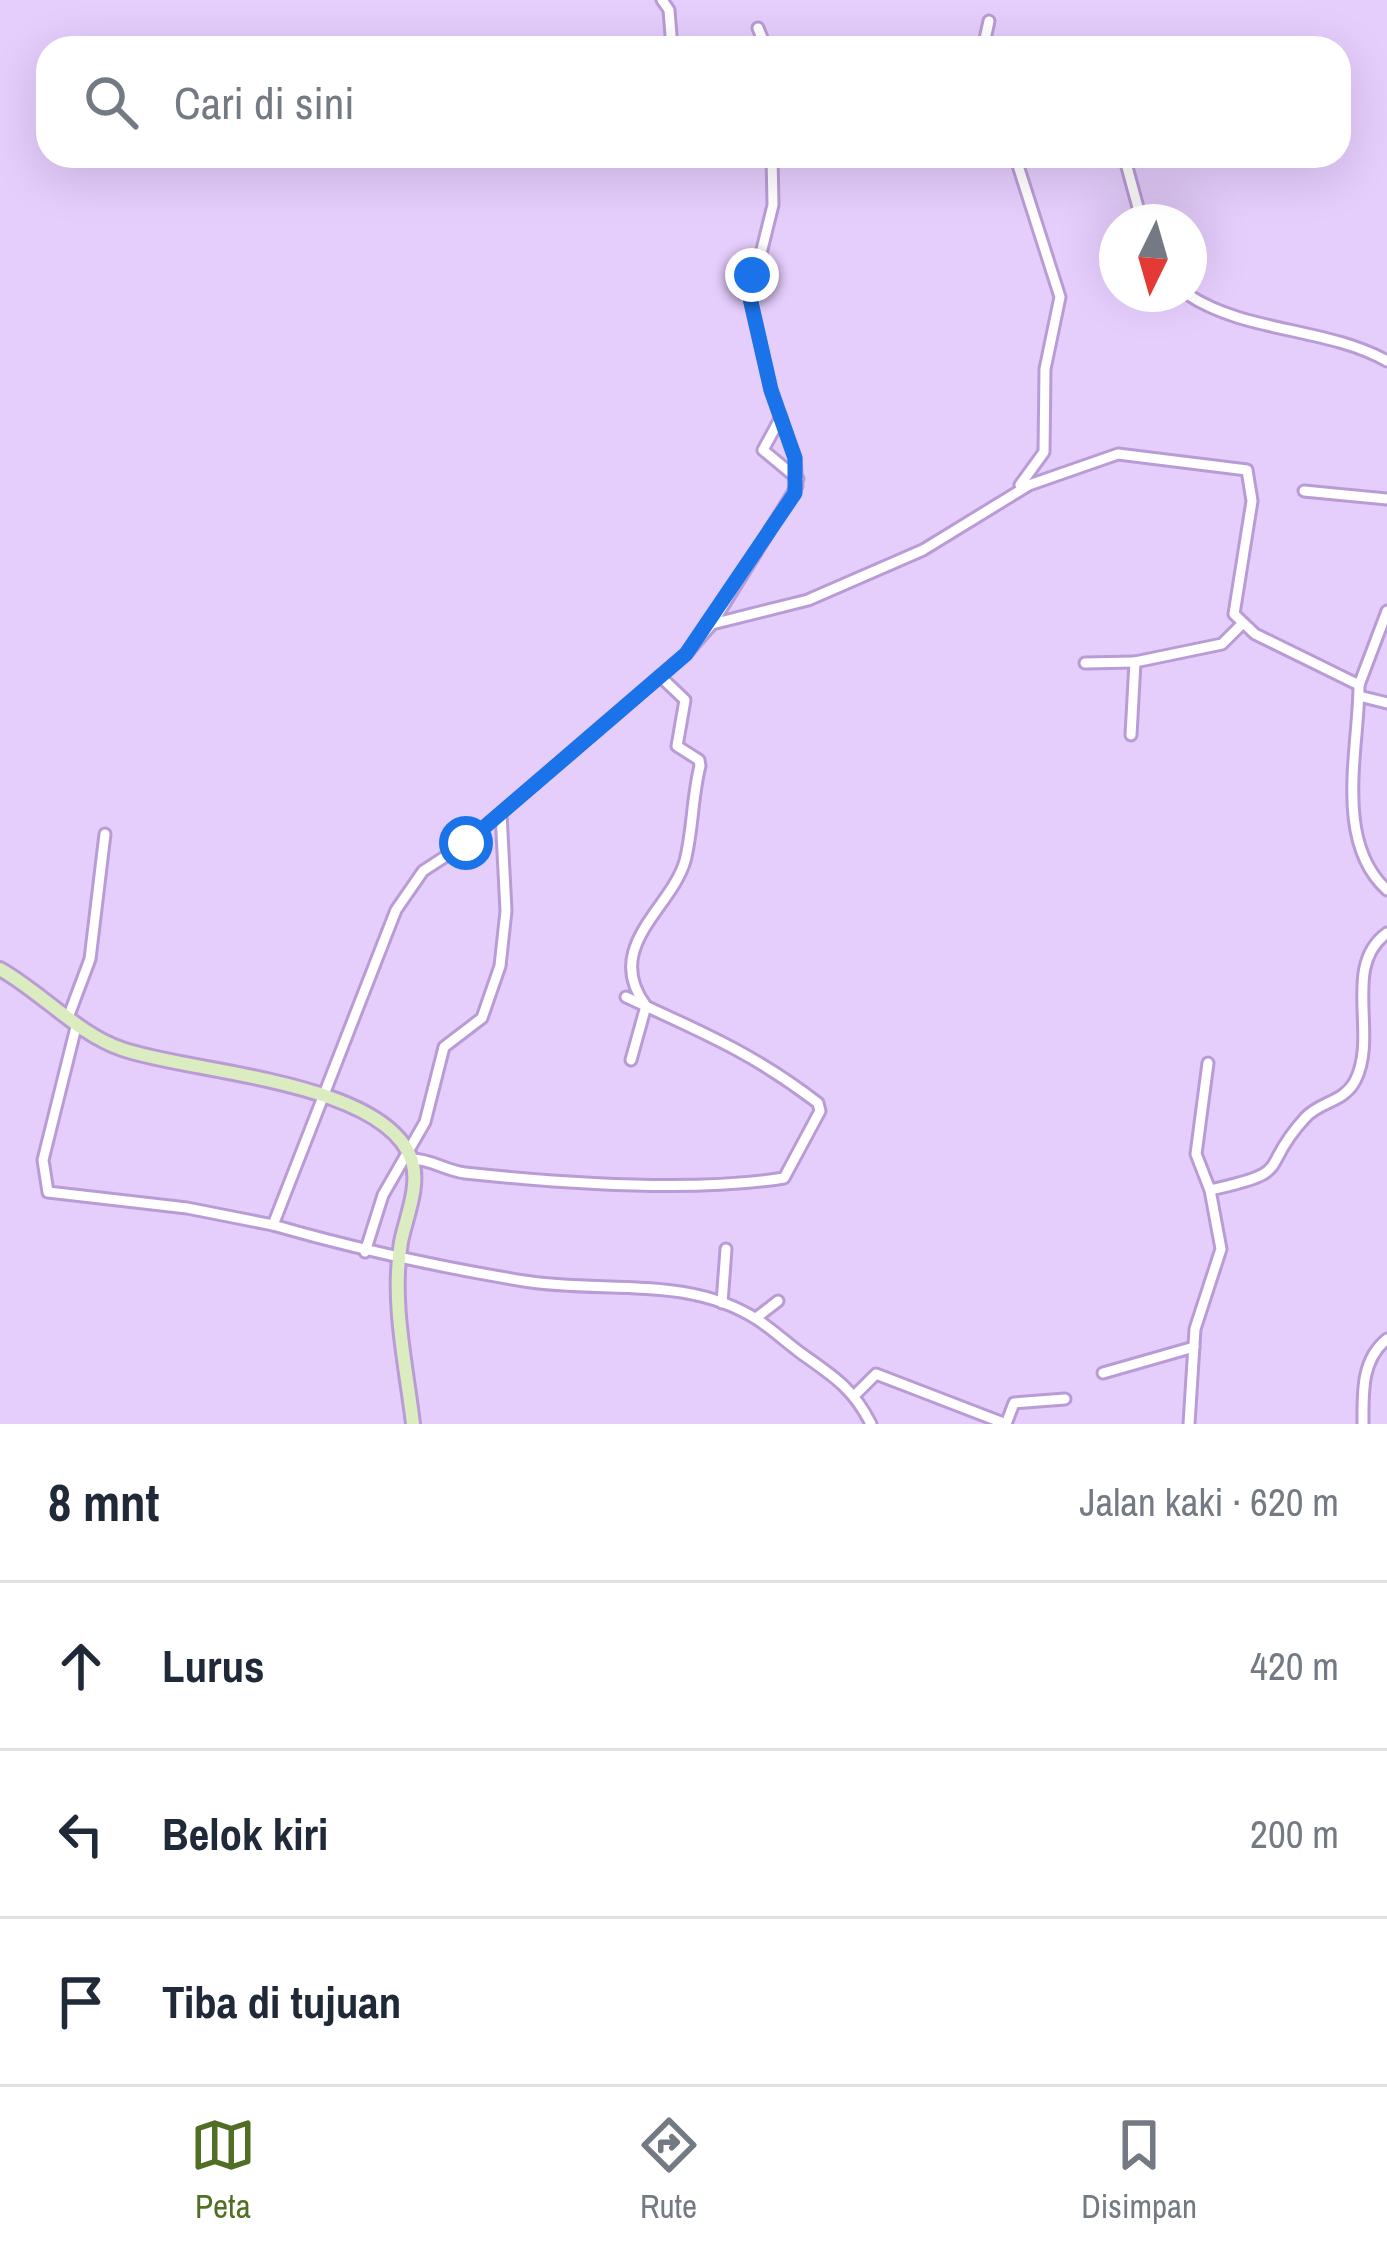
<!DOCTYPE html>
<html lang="id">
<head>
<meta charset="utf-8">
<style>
	:root { --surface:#fff; --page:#f2f2f3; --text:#1f2937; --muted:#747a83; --line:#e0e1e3; --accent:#516f24 }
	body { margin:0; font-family:"Archivo Narrow",sans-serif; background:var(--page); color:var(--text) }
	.compass { position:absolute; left:1099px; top:204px; width:108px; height:108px; border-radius:50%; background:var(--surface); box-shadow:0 12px 48px #0002; rotate:185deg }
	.stop { position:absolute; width:36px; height:36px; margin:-27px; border:9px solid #1a73e8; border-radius:50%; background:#fff }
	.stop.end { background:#1a73e8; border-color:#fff; box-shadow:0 3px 12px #0008 }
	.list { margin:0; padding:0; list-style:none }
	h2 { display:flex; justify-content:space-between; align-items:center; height:156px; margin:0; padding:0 48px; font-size:51px }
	h2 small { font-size:39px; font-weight:400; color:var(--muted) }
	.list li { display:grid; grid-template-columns:78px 1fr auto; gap:36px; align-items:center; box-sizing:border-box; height:168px; padding:0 48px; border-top:3px solid var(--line) }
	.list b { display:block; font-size:45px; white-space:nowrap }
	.list em { font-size:39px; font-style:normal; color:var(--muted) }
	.icon { flex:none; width:66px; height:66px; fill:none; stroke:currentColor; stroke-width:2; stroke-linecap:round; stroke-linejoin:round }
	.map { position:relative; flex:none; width:1387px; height:1424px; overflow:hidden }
	.search { position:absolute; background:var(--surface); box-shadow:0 12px 48px #0002; left:36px; right:36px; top:36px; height:132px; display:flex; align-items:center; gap:30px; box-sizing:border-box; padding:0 42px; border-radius:36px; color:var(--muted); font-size:45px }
	.sheet { height:660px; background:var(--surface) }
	nav { display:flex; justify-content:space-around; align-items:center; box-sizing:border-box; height:168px; border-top:3px solid var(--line); background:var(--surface); font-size:33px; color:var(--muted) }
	nav a { display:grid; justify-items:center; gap:6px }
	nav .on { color:var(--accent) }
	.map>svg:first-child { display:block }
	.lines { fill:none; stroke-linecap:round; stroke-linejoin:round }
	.street-casing { stroke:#b99cd5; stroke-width:15 }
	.secondary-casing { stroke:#b99cd5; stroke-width:18 }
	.street { stroke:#fff; stroke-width:9 }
	.secondary { stroke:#dcecc1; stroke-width:12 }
	.route { stroke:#1a73e8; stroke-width:15 }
</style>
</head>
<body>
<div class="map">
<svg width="1387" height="1424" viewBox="0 0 1387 1424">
	<rect width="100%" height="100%" fill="#e5cdfc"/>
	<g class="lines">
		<defs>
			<g id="street">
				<polyline points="662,0 669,10 672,48"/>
				<polyline points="758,28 766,48"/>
				<polyline points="983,48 989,21"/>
				<path d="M 772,156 L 773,205 L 750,298 L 771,390 L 795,458 L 797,486 L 712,624 L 686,654 L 466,843 L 423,871 L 396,910 L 273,1225 C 356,1249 439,1267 524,1281 C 603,1294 687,1274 758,1320 C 773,1330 787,1343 802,1354 C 833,1376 853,1388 871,1424"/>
				<polyline points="1015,156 1060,297 1045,369 1044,452 1020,485"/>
				<polyline points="1124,156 1142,222"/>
				<path d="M 1187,294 C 1245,333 1326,327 1387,361"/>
				<polyline points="781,417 763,450 798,479"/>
				<polyline points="1304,491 1387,499"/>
				<polyline points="712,624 808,600 923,550 1029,485 1118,454 1247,470 1252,501 1234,614 1255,634 1359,685 1387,611"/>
				<polyline points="1085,663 1135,662"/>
				<path d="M 1359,685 C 1359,748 1333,841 1387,890"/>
				<polyline points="1359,696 1387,703"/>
				<polyline points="1131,735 1135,662 1222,644 1241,625"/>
				<polyline points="69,1015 90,959 105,834"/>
				<polyline points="77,1023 43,1160 48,1192 187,1208 273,1225"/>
				<path d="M 631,1060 L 646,1006 C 602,947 671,909 685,861 C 693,830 692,797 700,766 L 699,760 L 677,746 L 685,700 L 662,678"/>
				<path d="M 412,1159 C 431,1159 446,1171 465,1173 C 560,1183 691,1193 784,1178 L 820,1111 L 818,1103 C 750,1051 701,1032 626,997"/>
				<path d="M 1210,1190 C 1297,1171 1257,1170 1305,1118 C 1320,1101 1343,1103 1355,1081 C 1379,1035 1341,966 1387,933"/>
				<polyline points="365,1252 383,1195 425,1122 444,1047 482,1018 500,966 506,911 501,813"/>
				<polyline points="722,1303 726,1249"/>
				<polyline points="756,1318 778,1301"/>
				<polyline points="1103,1373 1194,1347"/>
				<polyline points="856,1394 876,1374 1006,1424 1014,1403 1065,1399"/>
				<polyline points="1189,1424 1195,1329 1221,1249 1210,1190 1196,1154 1208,1063"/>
				<path d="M 1363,1424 C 1363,1393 1361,1360 1387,1339"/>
			</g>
			<path id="secondary" d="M 0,969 C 41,992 78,1034 122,1049 C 189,1073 386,1080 412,1161 C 420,1186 406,1217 401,1242 C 391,1302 406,1364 413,1424"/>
		</defs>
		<use href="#street" class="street-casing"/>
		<use href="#secondary" class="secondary-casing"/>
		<use href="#street" class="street"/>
		<use href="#secondary" class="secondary"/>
	</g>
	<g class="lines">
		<polyline class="route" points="466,843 686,654 795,493 795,458 771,390 750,298 752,275"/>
	</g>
</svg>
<svg class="compass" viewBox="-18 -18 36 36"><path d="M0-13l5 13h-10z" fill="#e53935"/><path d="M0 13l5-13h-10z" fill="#747a83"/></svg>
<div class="stop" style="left:466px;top:843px"></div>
<div class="stop end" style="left:752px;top:275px"></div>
<div class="search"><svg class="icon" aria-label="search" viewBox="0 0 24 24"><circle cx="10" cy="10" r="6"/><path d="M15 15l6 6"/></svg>Cari di sini</div>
</div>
<section class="sheet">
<h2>8 mnt<small>Jalan kaki · 620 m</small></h2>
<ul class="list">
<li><svg class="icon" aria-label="ahead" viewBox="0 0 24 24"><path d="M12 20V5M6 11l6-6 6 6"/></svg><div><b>Lurus</b></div><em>420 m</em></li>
<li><svg class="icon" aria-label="left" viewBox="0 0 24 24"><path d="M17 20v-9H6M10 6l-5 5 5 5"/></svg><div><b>Belok kiri</b></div><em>200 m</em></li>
<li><svg class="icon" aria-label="arrive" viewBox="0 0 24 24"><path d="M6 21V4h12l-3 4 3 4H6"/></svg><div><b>Tiba di tujuan</b></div></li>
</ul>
</section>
<nav>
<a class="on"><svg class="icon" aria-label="map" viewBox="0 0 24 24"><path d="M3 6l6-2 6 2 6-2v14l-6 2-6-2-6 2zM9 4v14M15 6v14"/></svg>Peta</a>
<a><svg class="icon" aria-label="directions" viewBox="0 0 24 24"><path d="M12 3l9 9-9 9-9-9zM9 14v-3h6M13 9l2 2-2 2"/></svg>Rute</a>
<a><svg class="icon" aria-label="saved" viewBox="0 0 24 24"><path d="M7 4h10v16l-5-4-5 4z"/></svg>Disimpan</a>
</nav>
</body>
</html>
